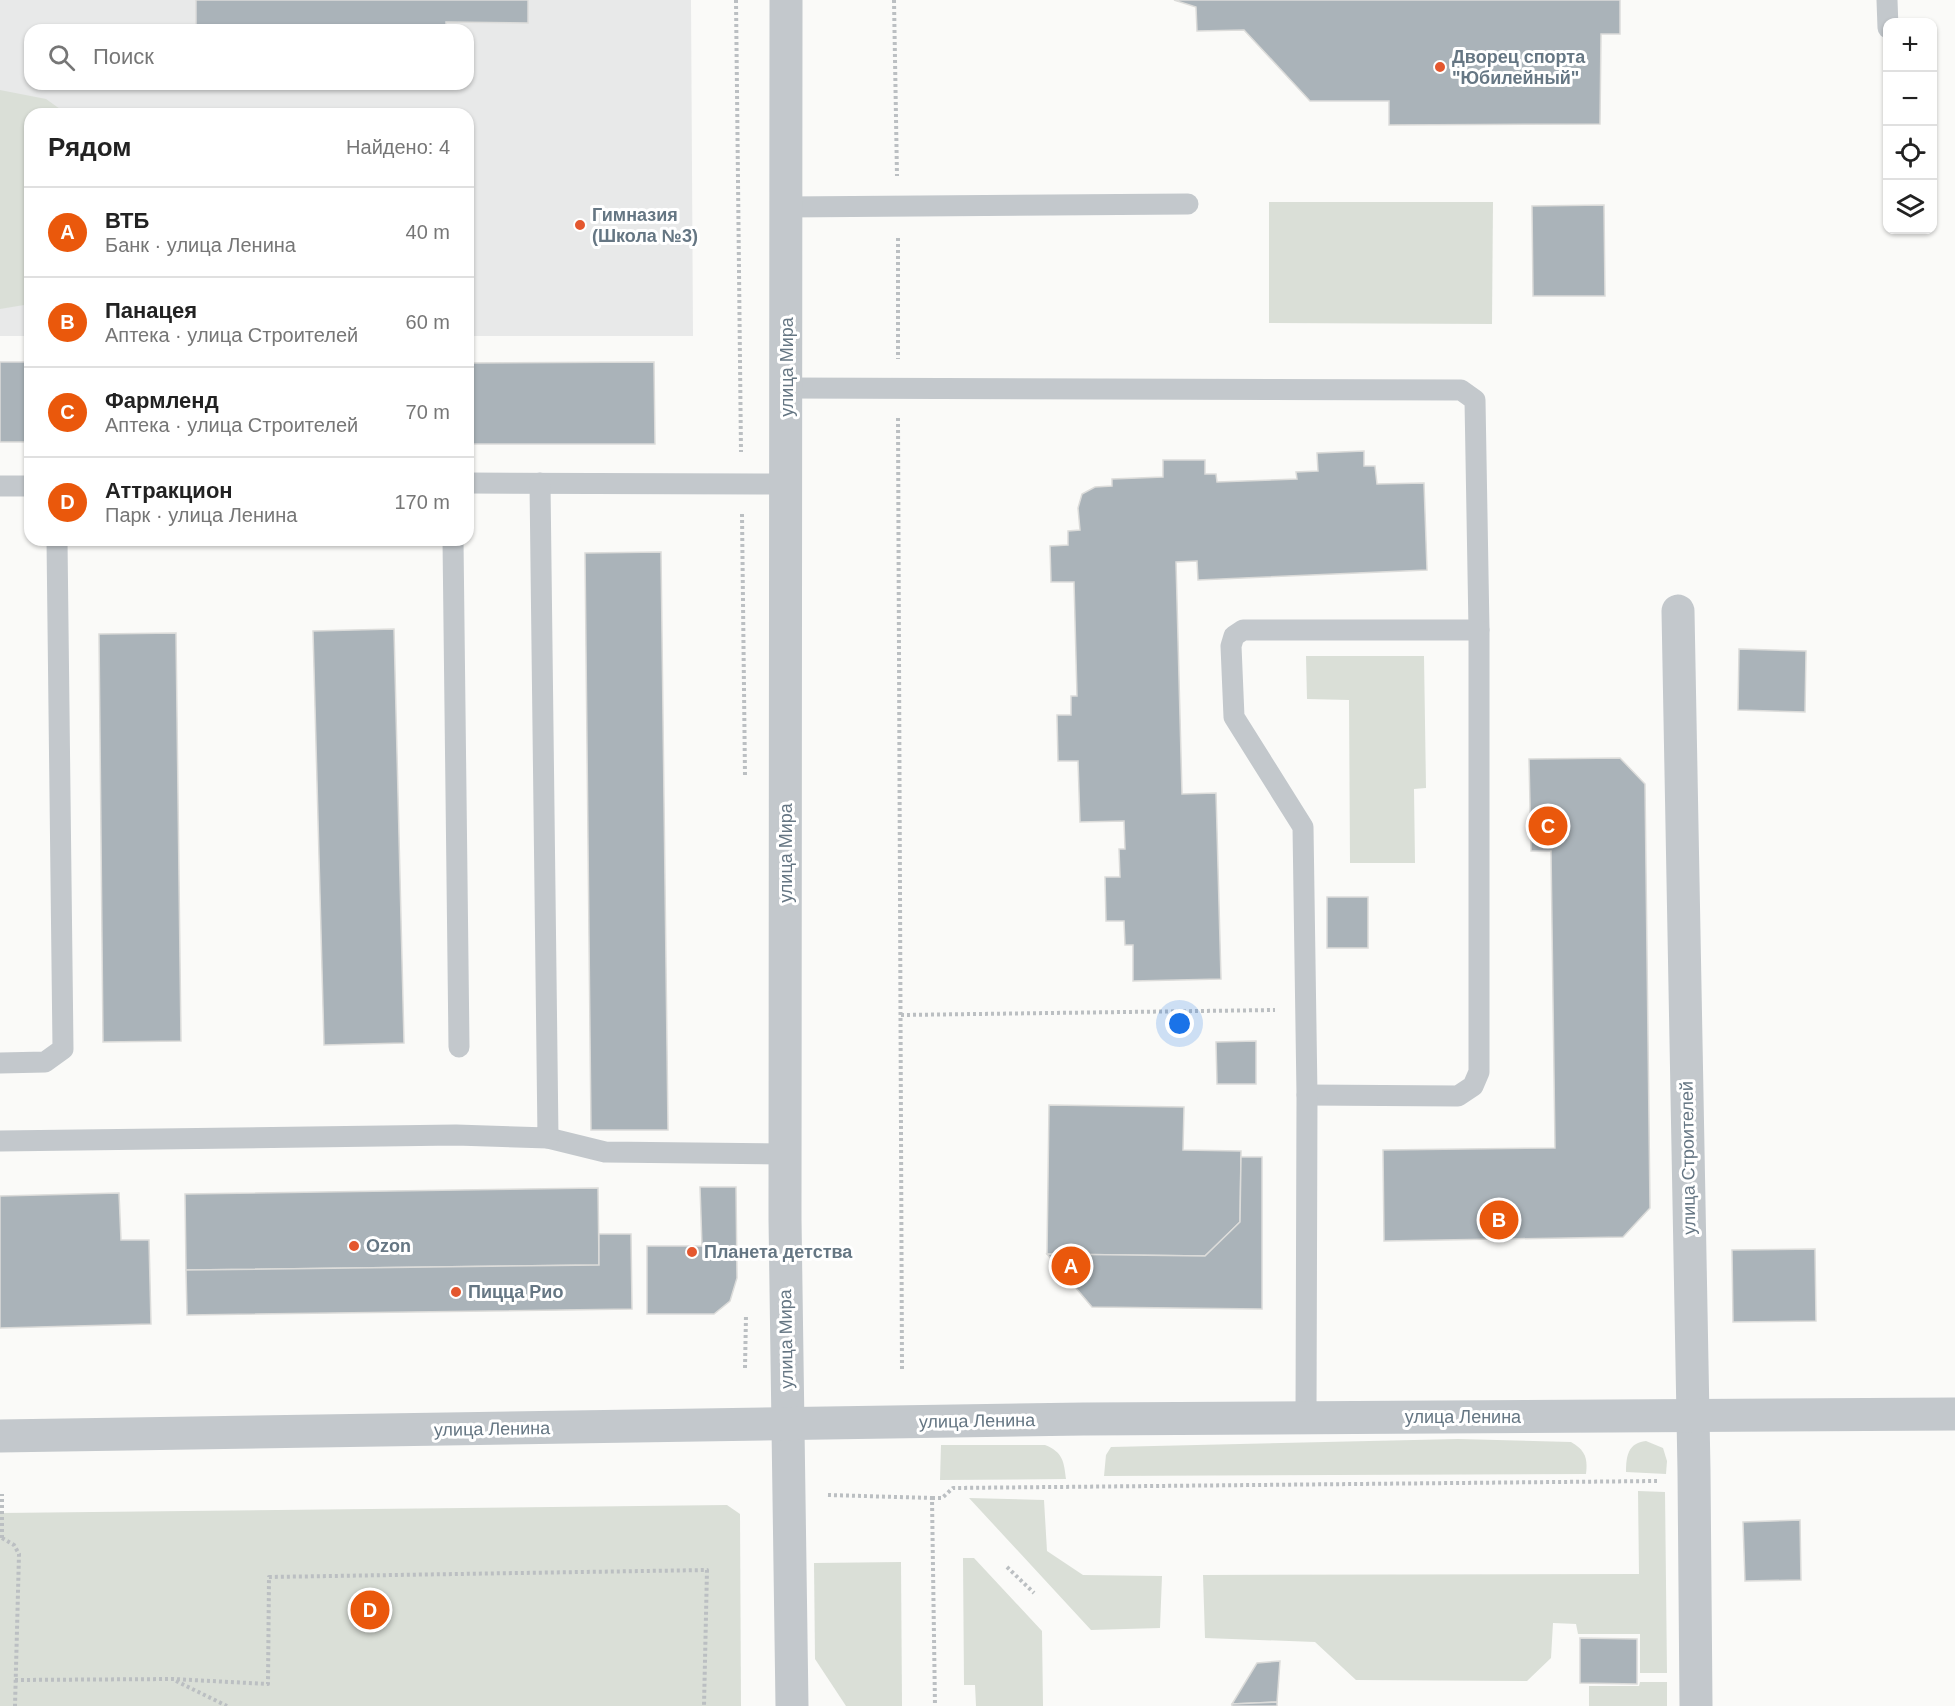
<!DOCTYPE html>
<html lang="ru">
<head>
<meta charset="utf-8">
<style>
	:root { --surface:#fff; --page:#f2f2f2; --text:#222; --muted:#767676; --line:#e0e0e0; --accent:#ea580c }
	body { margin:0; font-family:Arial,sans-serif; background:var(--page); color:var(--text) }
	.controls { position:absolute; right:18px; top:18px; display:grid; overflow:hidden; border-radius:12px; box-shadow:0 2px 4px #0004 }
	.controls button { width:54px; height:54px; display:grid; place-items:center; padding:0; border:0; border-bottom:2px solid var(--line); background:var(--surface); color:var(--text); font:30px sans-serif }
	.you { position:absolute; left:1180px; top:1024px; width:21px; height:21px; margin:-15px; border:4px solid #fff; border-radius:50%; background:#1a73e8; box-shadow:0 0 0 9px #1a73e833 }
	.badge { display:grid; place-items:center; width:39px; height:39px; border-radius:50%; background:var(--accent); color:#fff; font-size:20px; font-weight:700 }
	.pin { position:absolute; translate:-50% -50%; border:3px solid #fff; box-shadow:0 2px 6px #0006 }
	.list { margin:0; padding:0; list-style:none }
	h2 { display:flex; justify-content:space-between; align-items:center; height:78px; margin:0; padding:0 24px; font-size:26px }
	h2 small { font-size:20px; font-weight:400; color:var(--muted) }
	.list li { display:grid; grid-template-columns:39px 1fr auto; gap:18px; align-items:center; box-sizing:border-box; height:90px; padding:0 24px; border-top:2px solid var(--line) }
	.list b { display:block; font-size:22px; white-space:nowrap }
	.list p { margin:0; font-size:20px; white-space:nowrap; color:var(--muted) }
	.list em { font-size:20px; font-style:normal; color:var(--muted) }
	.icon { flex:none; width:33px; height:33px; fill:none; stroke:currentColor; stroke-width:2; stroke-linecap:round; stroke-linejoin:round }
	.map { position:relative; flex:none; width:1955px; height:1706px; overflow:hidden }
	.search { position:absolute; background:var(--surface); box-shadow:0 2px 4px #0004; left:24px; top:24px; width:450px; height:66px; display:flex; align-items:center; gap:15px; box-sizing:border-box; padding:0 21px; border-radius:18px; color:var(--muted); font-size:22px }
	.panel { position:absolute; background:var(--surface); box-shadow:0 2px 4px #0004; left:24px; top:108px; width:450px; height:438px; border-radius:18px }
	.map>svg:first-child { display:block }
	.built { fill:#e8e9e9; fill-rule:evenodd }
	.green { fill:#dadfd7 }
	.building { fill:#aab3b9; stroke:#dcdcda; stroke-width:1.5 }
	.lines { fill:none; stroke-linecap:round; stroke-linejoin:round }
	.path { stroke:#bbbfc2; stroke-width:4; stroke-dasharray:3 3; stroke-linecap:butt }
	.lane { stroke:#c3c8cc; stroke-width:21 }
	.street { stroke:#c3c8cc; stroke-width:33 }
	.poi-dot { fill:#e4572e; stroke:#fff; stroke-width:2 }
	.labels { text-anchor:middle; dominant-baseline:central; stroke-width:6; stroke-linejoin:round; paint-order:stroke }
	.poi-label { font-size:18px; font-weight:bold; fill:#657683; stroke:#fff; text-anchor:start }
	.street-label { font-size:18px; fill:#657683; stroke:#fff }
</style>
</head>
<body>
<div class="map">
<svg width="1955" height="1706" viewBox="0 0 1955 1706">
	<rect width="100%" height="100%" fill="#fafaf8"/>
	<path class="built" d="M 0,0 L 691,0 L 693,336 L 468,336 L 468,114 L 30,114 L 30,336 L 0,336 ZM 30,30 L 468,30 L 468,84 L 30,84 Z"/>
	<g class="green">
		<polygon points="0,90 46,99 67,114 30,114 30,304 0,309"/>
		<polygon points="1269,202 1493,202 1492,324 1269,323"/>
		<polygon points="1306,656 1424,656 1426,788 1414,789 1415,863 1350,863 1349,700 1307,699"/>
		<path d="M 1458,1439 L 1571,1442 C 1585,1450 1588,1458 1586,1474 L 1104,1476 L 1106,1455 L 1111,1447 Z"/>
		<path d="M 1646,1441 L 1663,1448 L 1667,1461 L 1666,1474 L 1626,1472 C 1626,1456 1628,1443 1646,1441 Z"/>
		<path d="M 941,1445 L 1045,1445 C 1063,1452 1064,1462 1066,1479 L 940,1480 Z"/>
		<polygon points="1638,1491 1665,1492 1667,1673 1640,1673 1640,1634 1578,1634 1576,1624 1553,1623 1551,1658 1527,1681 1356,1680 1315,1642 1205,1638 1203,1575 1639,1574"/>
		<polygon points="969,1498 1044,1500 1047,1551 1083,1575 1162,1576 1160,1628 1091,1630"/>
		<polygon points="727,1505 740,1514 741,1706 0,1706 0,1513"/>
		<polygon points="963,1558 974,1558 1042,1631 1043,1706 976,1706 975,1685 964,1685"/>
		<polygon points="901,1562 902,1706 846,1706 815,1659 814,1563"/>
		<polygon points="1640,1682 1667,1682 1667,1706 1589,1706 1589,1686 1639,1686"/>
	</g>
	<g class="building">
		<polygon points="196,0 528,0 528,23 446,22 446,30 196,30"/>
		<polygon points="1174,0 1620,0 1620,34 1601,34 1600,124 1389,125 1389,101 1310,101 1244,30 1197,31 1196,7"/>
		<polygon points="1604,205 1605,296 1533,296 1532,206"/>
		<rect x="0" y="362" width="30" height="80"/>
		<polygon points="654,362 655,444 468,444 468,363"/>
		<polygon points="1364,451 1364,466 1375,466 1377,484 1424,483 1427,570 1198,580 1197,561 1176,562 1182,794 1216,793 1221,979 1133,981 1133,945 1125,945 1124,921 1106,921 1105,877 1120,877 1119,849 1125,849 1124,821 1080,822 1078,761 1058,761 1057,715 1071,715 1071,696 1077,696 1074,582 1051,582 1050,546 1068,545 1068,531 1080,530 1078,508 1082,494 1095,487 1112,486 1112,479 1163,477 1163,460 1205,460 1205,474 1216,474 1217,482 1297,479 1296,472 1318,471 1317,453"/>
		<polygon points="661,552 668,1130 591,1130 585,553"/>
		<polygon points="394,629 404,1043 324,1045 313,631"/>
		<polygon points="176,633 181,1041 103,1042 99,634"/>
		<polygon points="1739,649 1806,651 1805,712 1738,710"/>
		<polygon points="1620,758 1645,784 1650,1208 1623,1237 1384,1241 1383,1150 1555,1148 1551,851 1531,851 1529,759"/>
		<rect x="1327" y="897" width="41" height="51"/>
		<polygon points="1256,1041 1256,1084 1217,1084 1216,1042"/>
		<polygon points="1049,1105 1184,1107 1183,1150 1241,1151 1240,1222 1205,1256 1047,1254"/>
		<polygon points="1241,1157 1262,1157 1262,1309 1092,1307 1047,1254 1205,1256 1240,1222"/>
		<polygon points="700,1187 736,1187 737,1278 730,1301 714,1314 647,1314 647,1246 702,1246"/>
		<polygon points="598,1188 599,1265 186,1270 185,1194"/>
		<polygon points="119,1193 121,1240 149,1240 151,1324 0,1328 0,1196"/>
		<polygon points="599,1234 631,1234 632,1309 187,1315 186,1270 599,1265"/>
		<polygon points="1815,1249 1816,1321 1733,1322 1732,1250"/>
		<polygon points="1800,1520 1801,1580 1745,1581 1743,1522"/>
		<polygon points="1580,1638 1637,1639 1637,1684 1580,1683"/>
		<polygon points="1280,1661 1277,1702 1232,1704 1257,1663"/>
		<polygon points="1277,1702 1277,1706 1232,1706 1232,1704"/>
	</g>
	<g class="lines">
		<g class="path">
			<polyline points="736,0 741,452"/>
			<polyline points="894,0 897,176"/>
			<polyline points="898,238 898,359"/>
			<polyline points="898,418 902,1369"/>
			<polyline points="742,514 745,776"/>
			<polyline points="901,1015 1275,1010"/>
			<polyline points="745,1368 746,1315"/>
			<polyline points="828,1495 932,1498 935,1706"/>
			<polyline points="932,1498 942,1498 953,1488 1657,1481"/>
			<polyline points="2,1538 14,1545 19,1554 15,1706"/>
			<polyline points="2,1538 2,1494"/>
			<polyline points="1007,1567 1034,1593"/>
			<polyline points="15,1680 173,1679 268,1684 269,1577 707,1570 704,1706"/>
			<polyline points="176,1681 227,1706"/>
		</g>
		<g class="lane">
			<polyline points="1887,0 1888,28"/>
			<polyline points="786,207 1188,204"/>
			<polyline points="787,388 1461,390 1475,400 1479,630 1479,1072 1473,1086 1458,1096 1307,1095"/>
			<polyline points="468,483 786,484"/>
			<polyline points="0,486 30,486"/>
			<polyline points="453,540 459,1047"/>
			<polyline points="0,1063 45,1062 63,1049 57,540"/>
			<polyline points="548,1138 605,1152 786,1154"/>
			<polyline points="0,1141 456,1135 548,1138 540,483"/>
			<polyline points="1306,1418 1307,1095 1303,827 1234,717 1231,646 1234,636 1243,630 1479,630"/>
		</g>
		<g class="street">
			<polyline points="786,0 785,1219 792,1706"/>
			<polyline points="1678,611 1694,1471 1696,1706"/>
			<polyline points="0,1436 1084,1419 1955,1414"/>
		</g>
	</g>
	<g class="poi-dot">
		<circle cx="1440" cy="67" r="6"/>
		<circle cx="580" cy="225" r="6"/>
		<circle cx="354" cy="1246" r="6"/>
		<circle cx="692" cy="1252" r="6"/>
		<circle cx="456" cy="1292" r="6"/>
	</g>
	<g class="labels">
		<g class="poi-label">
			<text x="1452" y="57">Дворец спорта<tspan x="1452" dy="21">"Юбилейный"</tspan></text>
			<text x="592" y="215">Гимназия<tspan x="592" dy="21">(Школа №3)</tspan></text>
			<text x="366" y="1246">Ozon</text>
			<text x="704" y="1252">Планета детства</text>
			<text x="468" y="1292">Пицца Рио</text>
		</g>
		<g class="street-label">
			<text transform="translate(787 367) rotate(-90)">улица Мира</text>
			<text transform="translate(786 853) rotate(-90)">улица Мира</text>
			<text transform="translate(1688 1158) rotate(-91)">улица Строителей</text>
			<text transform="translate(786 1339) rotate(-91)">улица Мира</text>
			<text x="1463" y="1417">улица Ленина</text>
			<text transform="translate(977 1421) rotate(-1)">улица Ленина</text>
			<text transform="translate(492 1429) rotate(-1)">улица Ленина</text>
		</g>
	</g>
</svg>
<div class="controls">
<button>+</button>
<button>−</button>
<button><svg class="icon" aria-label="locate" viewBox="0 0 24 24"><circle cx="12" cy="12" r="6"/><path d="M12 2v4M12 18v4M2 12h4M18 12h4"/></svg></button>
<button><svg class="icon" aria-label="layers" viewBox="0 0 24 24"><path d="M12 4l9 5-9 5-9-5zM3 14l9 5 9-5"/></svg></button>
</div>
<div class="you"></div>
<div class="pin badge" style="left:1071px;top:1266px">A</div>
<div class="pin badge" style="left:1499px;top:1220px">B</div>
<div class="pin badge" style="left:1548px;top:826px">C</div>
<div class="pin badge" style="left:370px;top:1610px">D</div>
<div class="search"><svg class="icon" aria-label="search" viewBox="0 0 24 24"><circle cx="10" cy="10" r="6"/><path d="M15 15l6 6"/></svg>Поиск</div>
<section class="panel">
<h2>Рядом<small>Найдено: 4</small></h2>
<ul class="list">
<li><span class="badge">A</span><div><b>ВТБ</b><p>Банк · улица Ленина</p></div><em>40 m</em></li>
<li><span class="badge">B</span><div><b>Панацея</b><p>Аптека · улица Строителей</p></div><em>60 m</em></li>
<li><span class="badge">C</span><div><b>Фармленд</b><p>Аптека · улица Строителей</p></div><em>70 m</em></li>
<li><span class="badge">D</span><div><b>Аттракцион</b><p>Парк · улица Ленина</p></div><em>170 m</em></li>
</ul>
</section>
</div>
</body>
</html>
